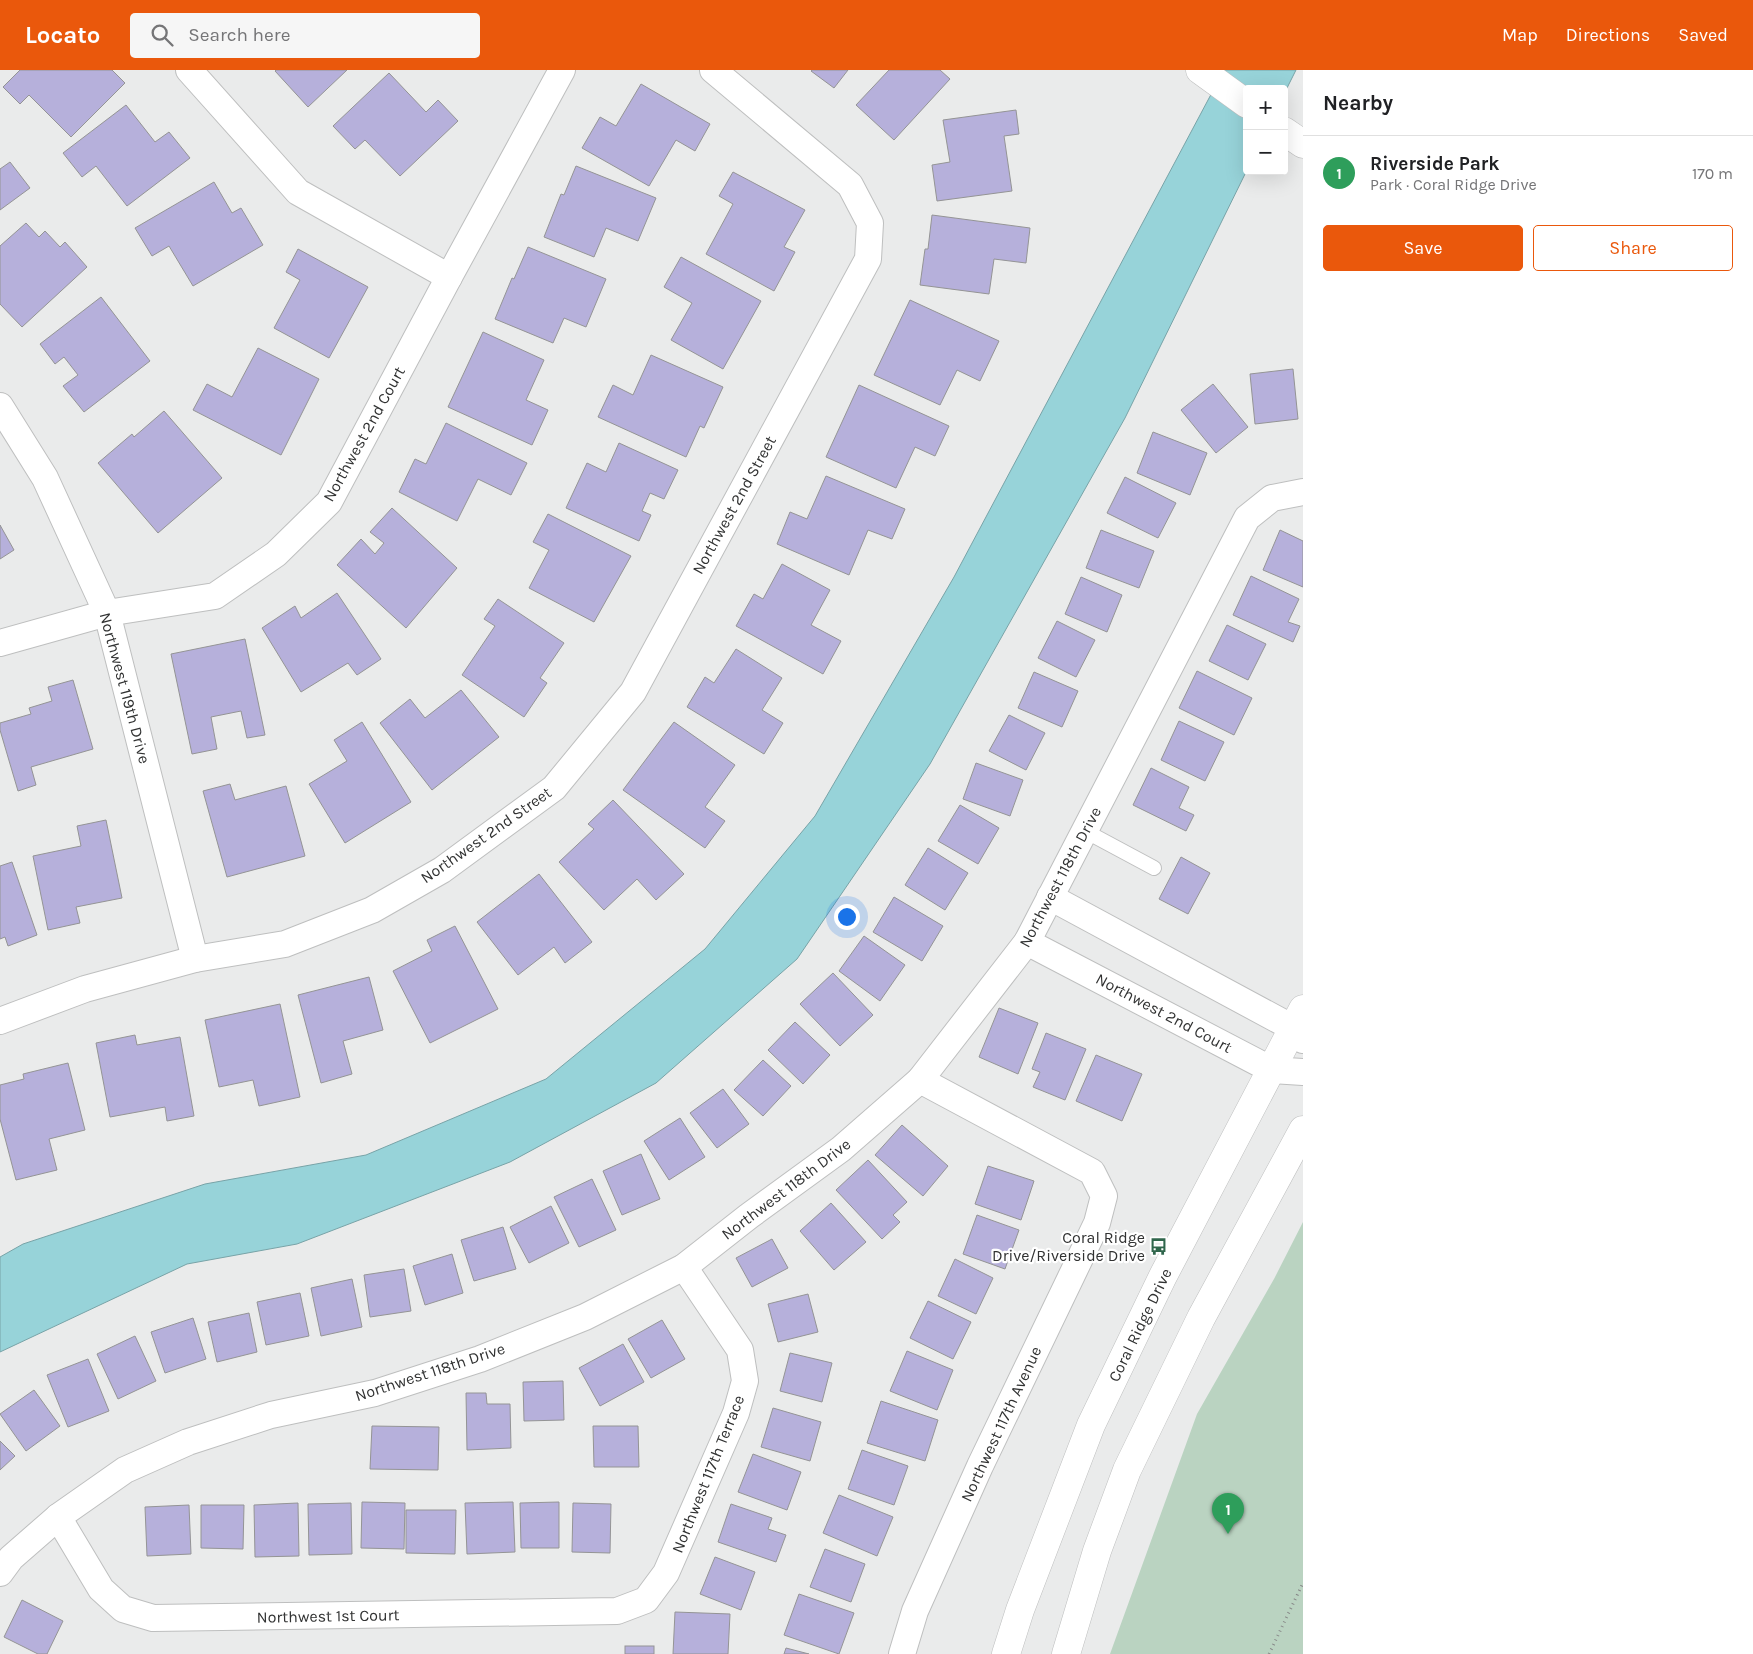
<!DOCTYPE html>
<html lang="en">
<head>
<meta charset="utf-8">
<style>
	:root { --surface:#fff; --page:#f6f6f6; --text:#202124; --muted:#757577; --line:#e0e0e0; --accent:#ea580c }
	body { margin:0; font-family:Karla,sans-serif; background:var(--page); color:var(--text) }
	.controls { position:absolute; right:15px; top:15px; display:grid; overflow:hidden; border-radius:5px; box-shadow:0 5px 20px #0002 }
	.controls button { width:45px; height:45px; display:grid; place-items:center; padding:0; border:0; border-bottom:1px solid var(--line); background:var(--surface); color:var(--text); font:25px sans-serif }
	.you { position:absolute; left:846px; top:846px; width:18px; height:18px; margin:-12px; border:4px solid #fff; border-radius:50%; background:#1a73e8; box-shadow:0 0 0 8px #1a73e833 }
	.badge { display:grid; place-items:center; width:32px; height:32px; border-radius:50%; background:var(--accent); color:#fff; font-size:16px; font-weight:700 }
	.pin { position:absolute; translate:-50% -41px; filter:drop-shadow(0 1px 2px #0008) }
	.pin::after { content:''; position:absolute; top:26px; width:18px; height:15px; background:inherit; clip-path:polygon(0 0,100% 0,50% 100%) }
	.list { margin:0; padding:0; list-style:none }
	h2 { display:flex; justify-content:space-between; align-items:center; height:65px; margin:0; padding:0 20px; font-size:21px }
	h2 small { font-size:16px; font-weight:400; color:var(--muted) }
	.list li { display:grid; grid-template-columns:32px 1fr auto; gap:15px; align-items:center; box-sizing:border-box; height:75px; padding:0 20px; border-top:1px solid var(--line) }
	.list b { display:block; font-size:19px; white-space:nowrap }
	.list p { margin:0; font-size:16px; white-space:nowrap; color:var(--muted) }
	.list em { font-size:16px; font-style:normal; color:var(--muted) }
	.actions { display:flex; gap:10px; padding:15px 20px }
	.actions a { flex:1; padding:11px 0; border:1px solid var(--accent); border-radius:5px; text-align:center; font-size:18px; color:var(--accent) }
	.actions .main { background:var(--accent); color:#fff }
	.icon { flex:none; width:28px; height:28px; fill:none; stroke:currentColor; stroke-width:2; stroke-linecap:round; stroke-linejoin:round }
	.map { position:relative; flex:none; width:1303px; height:1584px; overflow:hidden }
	header { display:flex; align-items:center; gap:30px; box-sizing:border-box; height:70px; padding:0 25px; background:var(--accent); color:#fff }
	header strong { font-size:24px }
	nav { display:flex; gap:28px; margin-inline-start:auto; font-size:18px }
	.search { width:350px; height:45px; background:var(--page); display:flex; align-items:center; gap:12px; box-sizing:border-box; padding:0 18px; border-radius:5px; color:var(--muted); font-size:19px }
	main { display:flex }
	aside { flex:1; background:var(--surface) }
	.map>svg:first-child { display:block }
	.green { fill:#bad3c1 }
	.water { fill:#97d3d9; stroke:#78a3a7 }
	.building { fill:#b6b0db; stroke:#949495 }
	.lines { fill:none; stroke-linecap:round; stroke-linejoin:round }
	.service-casing { stroke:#bebfbf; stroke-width:16 }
	.minor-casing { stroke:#bebfbf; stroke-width:28 }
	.tertiary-casing { stroke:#bebfbf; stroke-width:29 }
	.secondary-casing { stroke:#bebfbf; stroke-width:29 }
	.path { stroke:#868787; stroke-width:3; stroke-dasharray:1 4; stroke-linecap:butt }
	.service { stroke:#fff; stroke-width:14 }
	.minor { stroke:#fff; stroke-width:26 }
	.tertiary { stroke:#fff; stroke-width:28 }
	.secondary { stroke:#fff; stroke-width:28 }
	.labels { text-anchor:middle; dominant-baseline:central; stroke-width:4.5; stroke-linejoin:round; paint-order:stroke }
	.street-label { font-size:16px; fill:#313232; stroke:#fff }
	.poi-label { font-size:16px; fill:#313232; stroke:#fff; text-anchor:end }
</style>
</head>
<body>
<header>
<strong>Locato</strong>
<div class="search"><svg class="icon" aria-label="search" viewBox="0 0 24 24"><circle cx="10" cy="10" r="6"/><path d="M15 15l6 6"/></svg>Search here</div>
<nav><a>Map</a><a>Directions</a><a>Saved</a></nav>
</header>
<main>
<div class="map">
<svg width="1303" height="1584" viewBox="0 0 1303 1584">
	<rect width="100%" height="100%" fill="#eaebeb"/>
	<polygon class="green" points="1303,1152 1303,1584 1110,1584 1197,1344 1274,1209"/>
	<polygon class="water" points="1224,0 1296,0 1284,24 1284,19 1247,19 1247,100 1125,348 930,694 797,889 656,1013 510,1092 297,1174 187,1194 0,1282 0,1187 23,1174 205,1114 366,1085 546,1009 705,879 815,746 954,507"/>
	<g class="building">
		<polygon points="20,0 112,0 125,13 71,67 29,25 20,34 3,17"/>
		<polygon points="276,0 347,0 308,37 275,1"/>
		<polygon points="812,0 848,0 834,18 811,1"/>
		<polygon points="889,0 940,0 950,9 894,70 856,35"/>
		<polygon points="389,3 426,42 438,30 458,51 400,106 365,70 355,79 333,56"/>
		<polygon points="641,14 710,54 695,81 676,70 649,116 582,78 600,47 616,56"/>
		<polygon points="126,35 155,72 169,62 190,88 127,136 96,96 82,107 63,83"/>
		<polygon points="1016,40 1019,64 1004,66 1012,121 937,131 932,95 950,92 943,50"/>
		<polygon points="10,92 30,118 0,140 0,99"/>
		<polygon points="576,96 656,128 638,171 606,158 594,187 544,167 561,124 564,125"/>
		<polygon points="733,102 805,140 784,177 795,182 774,221 706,184 733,134 719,126"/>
		<polygon points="214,112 232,143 241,138 263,175 193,216 169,176 152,186 135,158"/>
		<polygon points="932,145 1030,158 1026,193 994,189 989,224 920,215 925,179 928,179"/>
		<polygon points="26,153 39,167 45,161 60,177 65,172 87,197 22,257 0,234 0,176"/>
		<polygon points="528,177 606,209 586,257 564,248 553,273 495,249 512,208 514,209"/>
		<polygon points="298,179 368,217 329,288 274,258 300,210 286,202"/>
		<polygon points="681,187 761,231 723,299 671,270 692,233 664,217"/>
		<polygon points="101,227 150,291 84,342 63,316 78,305 64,287 55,294 40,274"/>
		<polygon points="910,230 999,271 980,311 957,300 940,335 874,305"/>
		<polygon points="483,262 544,290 526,330 548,340 532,375 448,337"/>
		<polygon points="258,278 319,309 281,385 193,340 207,314 232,327"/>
		<polygon points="651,285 723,317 704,358 700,356 686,387 598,347 613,315 633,325"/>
		<polygon points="1293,299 1298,349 1255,354 1250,304"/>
		<polygon points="1213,314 1248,357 1216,383 1181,340"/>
		<polygon points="859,315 949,356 935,386 915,377 896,418 826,387"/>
		<polygon points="164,341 222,408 158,463 98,393 132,364 134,367"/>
		<polygon points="446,353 527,393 511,425 478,409 457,451 399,422 415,389 426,394"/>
		<polygon points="1153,362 1207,383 1190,425 1137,403"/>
		<polygon points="619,373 678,400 664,429 650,423 642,441 651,445 639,471 566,438 587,393 606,402"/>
		<polygon points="826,406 905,439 892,469 868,460 849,505 777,474 790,442 807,449"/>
		<polygon points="1125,407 1176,433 1158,468 1107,443"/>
		<polygon points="392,438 457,498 406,558 337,495 361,469 375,484 384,473 370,462"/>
		<polygon points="548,444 631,486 594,552 529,518 549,480 533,472"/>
		<polygon points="0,455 14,480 0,489"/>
		<polygon points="1101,460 1154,481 1139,518 1086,498"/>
		<polygon points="1280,460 1303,471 1303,517 1263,500"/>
		<polygon points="782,494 830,520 811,555 841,571 823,604 736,556 754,524 763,529"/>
		<polygon points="1251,506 1299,529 1288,552 1300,556 1293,572 1233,545"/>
		<polygon points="1081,507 1122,525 1107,562 1065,544"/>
		<polygon points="337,523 381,589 357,605 348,593 301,622 262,558 295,536 301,548"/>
		<polygon points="498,529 564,573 540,608 547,613 524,647 462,605 495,556 484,549"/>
		<polygon points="1057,551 1095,570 1076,607 1038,588"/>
		<polygon points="1227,555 1266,574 1248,610 1209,591"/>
		<polygon points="245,569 265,665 247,668 241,641 211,647 217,679 192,684 171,584"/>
		<polygon points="736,579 782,608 762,640 783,653 764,684 687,637 705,607 714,613"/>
		<polygon points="1197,601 1252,628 1234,665 1179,638"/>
		<polygon points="1034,602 1078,621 1062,657 1018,638"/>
		<polygon points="73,610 93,679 31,697 36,715 18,721 0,660 0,653 31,644 29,638 52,631 48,617"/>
		<polygon points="461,620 499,667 432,720 380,653 410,629 425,648"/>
		<polygon points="1009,645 1045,663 1026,700 989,681"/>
		<polygon points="1179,651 1224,672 1205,711 1161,690"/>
		<polygon points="362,652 411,732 345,773 309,714 347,691 334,670"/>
		<polygon points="674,652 735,695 705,737 725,751 705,778 623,720"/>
		<polygon points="976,693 1023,710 1010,746 963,729"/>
		<polygon points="1151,698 1189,717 1179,738 1194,745 1186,761 1133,735"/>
		<polygon points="230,714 235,730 286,716 305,786 227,807 203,721"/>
		<polygon points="613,730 684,804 656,830 637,809 604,840 559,792 594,759 588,754"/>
		<polygon points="960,735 999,758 978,794 938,771"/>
		<polygon points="106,750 122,828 76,837 80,853 48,860 33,786 81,776 77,756"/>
		<polygon points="928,778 968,803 945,840 905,815"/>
		<polygon points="1181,787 1210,803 1188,844 1159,829"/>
		<polygon points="12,792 37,865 8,876 5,867 0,869 0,796"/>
		<polygon points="539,804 592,872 565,893 554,877 518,905 477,852"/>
		<polygon points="894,827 943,856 922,891 873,862"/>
		<polygon points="455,856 498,939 430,973 393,901 432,881 427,870"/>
		<polygon points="864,866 905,895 880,931 839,901"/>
		<polygon points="833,903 873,945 840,976 800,934"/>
		<polygon points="369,907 383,960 343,971 352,1004 321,1013 298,925"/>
		<polygon points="280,934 300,1027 259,1036 253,1010 219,1017 205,950"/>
		<polygon points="999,938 1038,953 1018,1004 979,987"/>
		<polygon points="795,952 830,985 803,1014 768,980"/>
		<polygon points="1046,963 1086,979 1065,1030 1033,1017 1040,1002 1032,999"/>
		<polygon points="135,965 137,975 180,967 194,1046 167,1051 165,1037 110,1047 96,973"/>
		<polygon points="1096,985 1142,1004 1122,1051 1076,1031"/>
		<polygon points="763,990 791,1016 763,1046 734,1020"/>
		<polygon points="68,993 85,1060 49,1069 57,1100 16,1110 0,1049 0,1015 24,1009 23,1004"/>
		<polygon points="723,1019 749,1054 717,1078 690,1043"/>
		<polygon points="680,1048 705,1087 669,1110 644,1071"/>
		<polygon points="902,1055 948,1096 923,1126 875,1085"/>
		<polygon points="641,1084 660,1129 622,1145 603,1101"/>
		<polygon points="868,1090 907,1132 893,1145 900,1152 882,1169 836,1120"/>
		<polygon points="988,1096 1034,1111 1021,1150 975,1134"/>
		<polygon points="592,1109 616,1160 579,1177 554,1127"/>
		<polygon points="831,1133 866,1172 834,1200 800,1161"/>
		<polygon points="551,1136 569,1173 529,1193 510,1157"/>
		<polygon points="977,1145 1019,1160 1005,1199 963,1184"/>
		<polygon points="503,1157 516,1199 474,1211 461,1170"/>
		<polygon points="772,1169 788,1198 752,1217 736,1188"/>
		<polygon points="452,1184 463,1223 425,1235 413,1196"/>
		<polygon points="955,1189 993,1208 976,1244 938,1226"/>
		<polygon points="404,1199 411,1241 370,1247 364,1205"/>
		<polygon points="352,1209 362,1257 321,1266 311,1218"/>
		<polygon points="300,1223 309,1266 266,1275 257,1232"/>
		<polygon points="808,1224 818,1262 778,1272 768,1234"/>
		<polygon points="928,1231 971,1252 953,1289 910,1268"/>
		<polygon points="249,1243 257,1282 217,1292 208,1252"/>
		<polygon points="193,1248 206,1289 165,1303 151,1262"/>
		<polygon points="662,1250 685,1289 651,1308 628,1269"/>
		<polygon points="135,1266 156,1311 118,1329 97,1284"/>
		<polygon points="623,1274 644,1312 600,1336 579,1298"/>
		<polygon points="907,1281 953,1300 937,1340 890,1321"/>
		<polygon points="790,1283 832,1293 822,1332 780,1321"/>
		<polygon points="88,1289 109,1341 68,1357 47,1305"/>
		<polygon points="563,1311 564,1350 524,1351 523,1312"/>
		<polygon points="34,1320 60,1356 26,1381 0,1344"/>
		<polygon points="466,1323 486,1323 487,1334 510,1334 511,1378 467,1380"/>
		<polygon points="881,1331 938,1350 925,1391 867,1373"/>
		<polygon points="773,1338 821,1352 810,1391 761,1377"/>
		<polygon points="372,1356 439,1357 438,1400 370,1399"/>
		<polygon points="593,1356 638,1356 639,1397 594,1397"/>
		<polygon points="0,1371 15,1386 0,1400"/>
		<polygon points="862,1380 908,1396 894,1435 848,1419"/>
		<polygon points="753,1384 801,1402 787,1440 738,1422"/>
		<polygon points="839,1425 893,1447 877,1486 823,1463"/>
		<polygon points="362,1432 405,1433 404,1479 361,1478"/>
		<polygon points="513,1432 515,1482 467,1484 465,1433"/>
		<polygon points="559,1432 559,1478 521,1478 520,1433"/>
		<polygon points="298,1433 299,1486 255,1487 254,1435"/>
		<polygon points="351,1433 352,1484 309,1485 308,1434"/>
		<polygon points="573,1433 611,1434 610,1483 572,1482"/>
		<polygon points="731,1434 772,1448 768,1459 786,1465 776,1492 718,1472"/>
		<polygon points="189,1435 191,1484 147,1486 145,1437"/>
		<polygon points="201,1435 244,1435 243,1479 201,1478"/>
		<polygon points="406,1440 456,1440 455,1484 406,1483"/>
		<polygon points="825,1479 865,1494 851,1532 810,1517"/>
		<polygon points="715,1487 755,1502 741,1540 700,1524"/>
		<polygon points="799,1524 854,1543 839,1584 784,1565"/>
		<polygon points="22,1530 63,1551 47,1584 38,1584 4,1567"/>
		<polygon points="675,1542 730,1544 728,1584 673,1584"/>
		<rect x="625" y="1576" width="29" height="8"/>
		<polygon points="786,1578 809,1584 784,1584"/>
	</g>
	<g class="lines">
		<defs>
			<polyline id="service" points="1085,761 1154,798"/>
			<g id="minor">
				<polyline points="189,0 298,122 449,207"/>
				<polyline points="0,336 45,408 107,543 195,889"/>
				<polyline points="0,573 107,543 215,526 276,484 329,432 449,207 562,0"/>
				<polyline points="1050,827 1293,958 1303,970"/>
				<polyline points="1027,872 1272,1000 1303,1002"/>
				<polyline points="0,951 85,919 195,889 285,874 372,840 442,800 554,718 633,622 868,189 870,153 850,115 713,0"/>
				<polyline points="58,1447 101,1519 123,1539 153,1548 617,1541 646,1530 666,1503 736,1343 745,1311 740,1280 684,1197"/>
				<polyline points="0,1503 11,1488 58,1447 125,1400 188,1372 271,1345 375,1323 480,1289 585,1247 684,1197 749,1146 841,1079 920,1010 1027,872 1247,448 1272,428 1303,422"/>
				<polyline points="902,1584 915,1541 980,1396 1097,1153 1104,1126 1092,1102 920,1010"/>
			</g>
			<g id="tertiary">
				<polyline points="1200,0 1247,34"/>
				<polyline points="1284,61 1303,74"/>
			</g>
			<g id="secondary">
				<polyline points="1006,1584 1020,1540 1091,1355 1163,1206 1303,939"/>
				<polyline points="1066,1584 1097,1481 1127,1400 1201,1248 1303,1060"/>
			</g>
		</defs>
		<use href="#service" class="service-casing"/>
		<use href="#minor" class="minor-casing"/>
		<use href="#tertiary" class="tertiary-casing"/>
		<use href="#secondary" class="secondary-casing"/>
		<polyline class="path" points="1269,1584 1303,1513"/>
		<use href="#service" class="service"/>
		<use href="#minor" class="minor"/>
		<use href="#tertiary" class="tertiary"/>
		<use href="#secondary" class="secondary"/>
	</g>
	<defs>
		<symbol id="bus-bare" viewBox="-9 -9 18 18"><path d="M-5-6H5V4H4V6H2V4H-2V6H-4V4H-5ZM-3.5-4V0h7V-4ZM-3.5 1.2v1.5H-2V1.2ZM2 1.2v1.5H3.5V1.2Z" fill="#30664c" stroke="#fff" stroke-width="2.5" paint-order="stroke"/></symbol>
	</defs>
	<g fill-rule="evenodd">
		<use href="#bus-bare" x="1146" y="1164" width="25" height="25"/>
	</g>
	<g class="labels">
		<g class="street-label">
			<text transform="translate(364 364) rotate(-61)">Northwest 2nd Court</text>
			<text transform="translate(734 435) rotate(-61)">Northwest 2nd Street</text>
			<text transform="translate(125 618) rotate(75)">Northwest 119th Drive</text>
			<text transform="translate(486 765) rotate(-35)">Northwest 2nd Street</text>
			<text transform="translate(1060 807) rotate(-62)">Northwest 118th Drive</text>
			<text transform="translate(1164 943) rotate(28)">Northwest 2nd Court</text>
			<text transform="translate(786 1119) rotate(-37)">Northwest 118th Drive</text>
			<text transform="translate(1140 1255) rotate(-64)">Coral Ridge Drive</text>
			<text transform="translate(430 1302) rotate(-18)">Northwest 118th Drive</text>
			<text transform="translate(1001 1354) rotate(-65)">Northwest 117th Avenue</text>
			<text transform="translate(708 1404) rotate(-68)">Northwest 117th Terrace</text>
			<text transform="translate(328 1546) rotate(-1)">Northwest 1st Court</text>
		</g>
		<g class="poi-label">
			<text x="1145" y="1167">Coral Ridge<tspan x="1145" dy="18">Drive/Riverside Drive</tspan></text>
		</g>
	</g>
</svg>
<div class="controls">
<button>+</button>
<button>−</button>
</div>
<div class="you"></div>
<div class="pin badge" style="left:1228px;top:1464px;background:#2e9e5b">1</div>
</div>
<aside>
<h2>Nearby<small></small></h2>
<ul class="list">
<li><span class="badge" style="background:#2e9e5b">1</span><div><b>Riverside Park</b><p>Park · Coral Ridge Drive</p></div><em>170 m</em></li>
</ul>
<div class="actions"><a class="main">Save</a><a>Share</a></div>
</aside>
</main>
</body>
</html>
